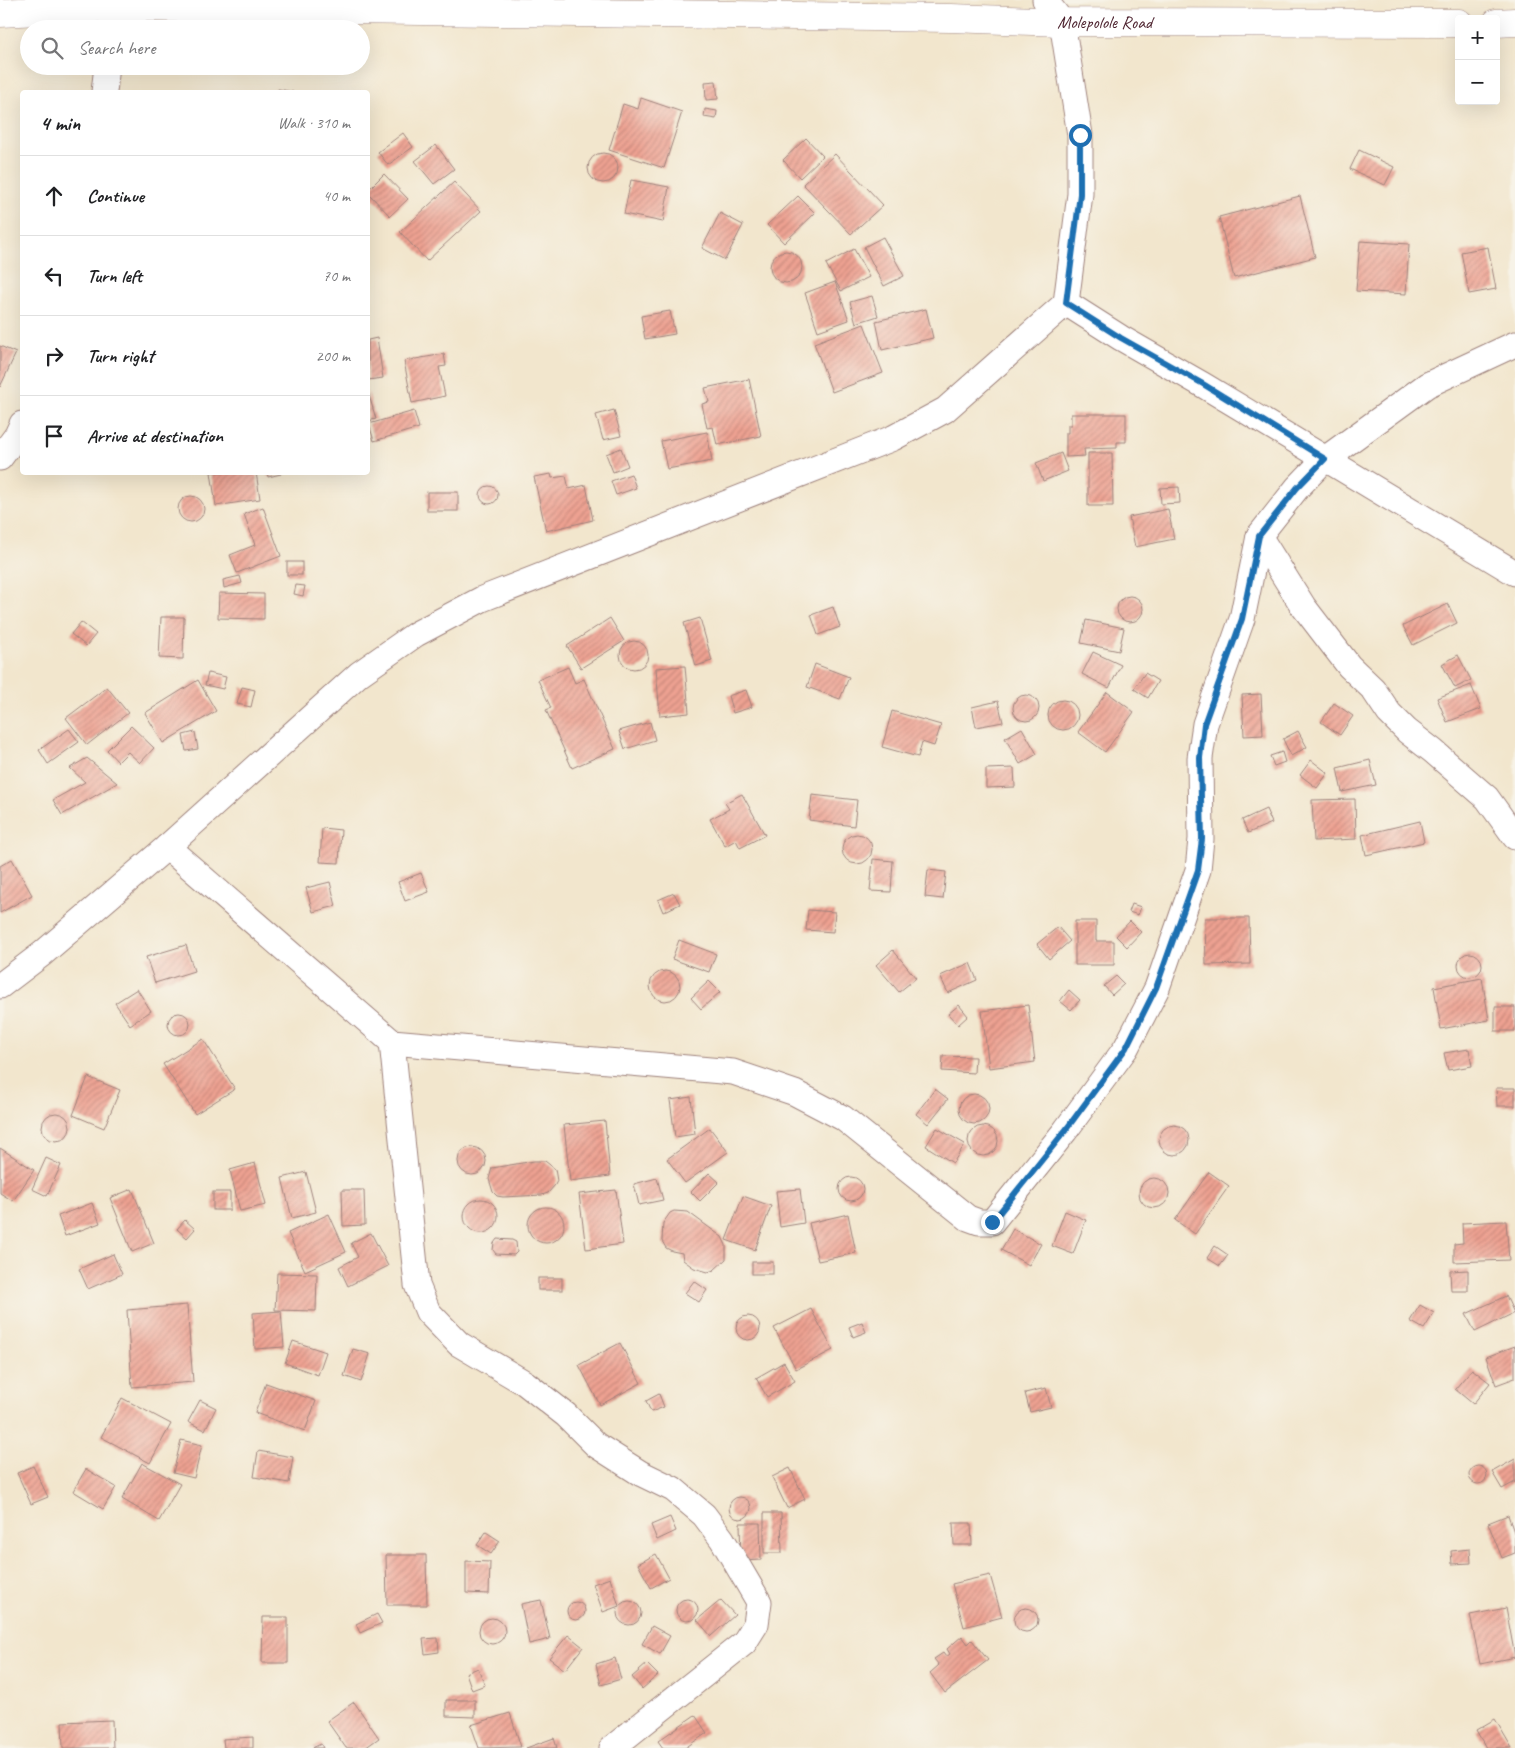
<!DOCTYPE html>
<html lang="en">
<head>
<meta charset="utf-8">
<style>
	:root { --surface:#fff; --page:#f6f6f6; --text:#202124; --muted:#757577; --line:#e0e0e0 }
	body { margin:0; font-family:Caveat,sans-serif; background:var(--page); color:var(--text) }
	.controls { position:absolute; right:15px; top:15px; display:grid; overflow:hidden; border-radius:5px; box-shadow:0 5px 20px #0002 }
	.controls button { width:45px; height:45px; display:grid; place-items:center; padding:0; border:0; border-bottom:1px solid var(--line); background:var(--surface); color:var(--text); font:25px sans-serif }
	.stop { position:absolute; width:15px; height:15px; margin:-11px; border:4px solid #1f6fb2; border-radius:50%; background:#fff }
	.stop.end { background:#1f6fb2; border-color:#fff; box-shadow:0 1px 5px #0008 }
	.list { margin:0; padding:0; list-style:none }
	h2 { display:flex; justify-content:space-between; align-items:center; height:65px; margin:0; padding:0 20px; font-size:21px }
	h2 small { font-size:16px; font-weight:400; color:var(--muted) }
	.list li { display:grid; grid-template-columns:32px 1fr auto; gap:15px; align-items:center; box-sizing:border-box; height:80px; padding:0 20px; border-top:1px solid var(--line) }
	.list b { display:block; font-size:19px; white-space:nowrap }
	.list em { font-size:16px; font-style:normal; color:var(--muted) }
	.icon { flex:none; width:28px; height:28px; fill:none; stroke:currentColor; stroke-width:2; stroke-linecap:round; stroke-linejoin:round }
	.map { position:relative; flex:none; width:1515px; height:1748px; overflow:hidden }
	.search { position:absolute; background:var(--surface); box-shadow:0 5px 20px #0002; left:20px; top:20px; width:350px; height:55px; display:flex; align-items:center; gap:12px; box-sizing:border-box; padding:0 18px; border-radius:28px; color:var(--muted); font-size:19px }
	.panel { position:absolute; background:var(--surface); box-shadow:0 5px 20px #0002; left:20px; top:90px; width:350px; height:385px; border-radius:5px }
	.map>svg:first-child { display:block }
	.building { fill:url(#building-hatch) }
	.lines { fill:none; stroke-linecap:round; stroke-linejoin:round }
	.minor-casing { stroke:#9e827c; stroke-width:27 }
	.primary-casing { stroke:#9e827c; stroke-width:29 }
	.minor { stroke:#fff; stroke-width:25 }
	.primary { stroke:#fff; stroke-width:28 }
	.route { stroke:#1f6fb2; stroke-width:6 }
	.labels { text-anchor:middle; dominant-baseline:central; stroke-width:4; stroke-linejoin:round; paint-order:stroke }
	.street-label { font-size:18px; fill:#4a1f2b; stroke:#f7f3e8 }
</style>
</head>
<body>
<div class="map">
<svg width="1515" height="1748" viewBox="0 0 1515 1748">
	<defs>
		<pattern id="building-hatch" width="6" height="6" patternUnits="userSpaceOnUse" patternTransform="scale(1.25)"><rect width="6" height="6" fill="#eea292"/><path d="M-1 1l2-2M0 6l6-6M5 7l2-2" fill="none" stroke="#c38377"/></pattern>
	</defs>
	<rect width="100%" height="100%" fill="#f7f3e8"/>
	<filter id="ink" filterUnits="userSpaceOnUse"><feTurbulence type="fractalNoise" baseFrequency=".02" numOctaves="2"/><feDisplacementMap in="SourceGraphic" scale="10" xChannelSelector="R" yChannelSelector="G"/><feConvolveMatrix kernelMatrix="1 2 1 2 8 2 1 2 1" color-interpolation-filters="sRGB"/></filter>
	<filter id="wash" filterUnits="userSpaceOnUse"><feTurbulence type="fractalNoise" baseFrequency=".0096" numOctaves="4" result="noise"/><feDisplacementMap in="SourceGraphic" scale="20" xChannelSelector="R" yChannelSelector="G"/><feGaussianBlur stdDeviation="1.12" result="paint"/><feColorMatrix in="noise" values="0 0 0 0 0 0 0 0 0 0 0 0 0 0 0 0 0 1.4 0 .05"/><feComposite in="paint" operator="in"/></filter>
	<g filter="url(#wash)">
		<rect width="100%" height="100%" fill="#f2e6cd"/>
		<g id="blocks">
			<g class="building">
				<polygon points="716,81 718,99 706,100 705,82"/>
				<polygon points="278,89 293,92 277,92"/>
				<polygon points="641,98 682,112 664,168 609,150 623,104 638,109"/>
				<polygon points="705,109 717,111 716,119 704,117"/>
				<polygon points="403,133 413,147 388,165 378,152"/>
				<polygon points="806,138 823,156 800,178 783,160"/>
				<polygon points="436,145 454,169 434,184 415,161"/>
				<polygon points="1359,150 1394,167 1385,185 1350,169"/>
				<circle cx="603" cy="168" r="15"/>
				<polygon points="835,154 883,205 851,234 803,184"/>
				<polygon points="384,174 408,199 390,216 368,193 368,190"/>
				<polygon points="631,180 669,187 663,222 624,214"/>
				<polygon points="454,182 481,211 427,261 400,232"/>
				<polygon points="798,196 815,213 784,243 767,225"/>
				<polygon points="1300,196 1315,257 1234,278 1219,217"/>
				<polygon points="720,213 743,225 725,260 702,248"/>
				<polygon points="883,237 904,276 884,286 864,247"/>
				<polygon points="1360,241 1409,244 1406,294 1356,291"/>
				<polygon points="1488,247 1496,289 1469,294 1461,252"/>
				<polygon points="854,249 869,277 841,291 826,264"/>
				<circle cx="786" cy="267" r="16"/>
				<polygon points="835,282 849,320 818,331 805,293"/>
				<polygon points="872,296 878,316 856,323 850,302"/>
				<polygon points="926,309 933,338 882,350 876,321"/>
				<polygon points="670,311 675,334 645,339 641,316"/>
				<polygon points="864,324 883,373 832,392 814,343"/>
				<polygon points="377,338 383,378 368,380 368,340"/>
				<polygon points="0,346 16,353 0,387"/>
				<polygon points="444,354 446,366 439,367 445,396 412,403 404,361"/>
				<polygon points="749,379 761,436 717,445 713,427 707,428 702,404 709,402 705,388"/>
				<polygon points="368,392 376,419 368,421"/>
				<polygon points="614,410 621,436 603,440 596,415"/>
				<polygon points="414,411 419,428 374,441 369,424"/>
				<polygon points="1071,414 1126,414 1126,442 1117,442 1117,448 1084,449 1085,456 1066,457 1066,433 1068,433 1068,425 1071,425"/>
				<polygon points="707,432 712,461 667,469 661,441"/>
				<polygon points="621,448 628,466 613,472 606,454"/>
				<polygon points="1061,453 1068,471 1043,481 1036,463"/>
				<polygon points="1088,453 1112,453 1113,506 1088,506"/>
				<polygon points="211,472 256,472 260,499 216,506"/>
				<polygon points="267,472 281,472 281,474 268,477"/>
				<polygon points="551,474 552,478 566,476 569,489 586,485 593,520 546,531 534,477"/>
				<polygon points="631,474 636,488 616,495 611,481"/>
				<circle cx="489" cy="495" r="9"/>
				<polygon points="1179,487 1180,503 1161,504 1160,488"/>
				<rect x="427" y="492" width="31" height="19"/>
				<circle cx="191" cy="509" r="13"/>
				<polygon points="263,507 281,556 237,573 230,555 255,545 244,514"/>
				<polygon points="1168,509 1174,539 1135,547 1129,517"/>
				<rect x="287" y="562" width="15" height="13"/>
				<polygon points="240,576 242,583 224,588 223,580"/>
				<polygon points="296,585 305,586 303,596 294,594"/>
				<polygon points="219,593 264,594 264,619 218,618"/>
				<circle cx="1130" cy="609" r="13"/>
				<polygon points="1448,604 1457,623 1413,645 1403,626"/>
				<polygon points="833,607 840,627 818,635 811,615"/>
				<polygon points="161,617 184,617 183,659 159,658"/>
				<polygon points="610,618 624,641 581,668 567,646"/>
				<polygon points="700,618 712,661 696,666 684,623"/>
				<polygon points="1086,620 1124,628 1119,651 1081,643"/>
				<polygon points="81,622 96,634 86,646 71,634"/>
				<circle cx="634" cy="655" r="14"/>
				<polygon points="1093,652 1121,665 1109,688 1082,674"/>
				<polygon points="1458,655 1471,680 1455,688 1442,664"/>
				<polygon points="815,664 849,677 840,699 807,687"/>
				<polygon points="685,666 689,713 660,716 656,668"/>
				<polygon points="568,667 575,683 584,679 615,749 572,768 546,710 551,708 538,680"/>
				<polygon points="208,673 226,677 223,689 205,685"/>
				<polygon points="1145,673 1158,681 1148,698 1134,689"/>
				<polygon points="198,680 216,711 163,743 145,713"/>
				<polygon points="1471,685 1481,709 1447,722 1437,698"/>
				<polygon points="107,687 128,713 87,745 66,718"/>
				<polygon points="242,687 255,690 251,707 237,704"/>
				<polygon points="746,690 752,707 733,713 728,696"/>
				<polygon points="1107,692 1134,712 1105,752 1078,732"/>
				<polygon points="1261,694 1263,735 1244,736 1242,695"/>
				<circle cx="1026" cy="708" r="13"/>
				<circle cx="1063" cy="715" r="15"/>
				<polygon points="998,701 1003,722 976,727 972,707"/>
				<polygon points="1334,703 1353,716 1340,735 1321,722"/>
				<polygon points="892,711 941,725 934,746 922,742 918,757 882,747"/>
				<polygon points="650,722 655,740 625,749 619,731"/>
				<polygon points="131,726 154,748 140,763 128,752 118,762 107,750"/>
				<polygon points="1022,728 1037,754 1020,764 1005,738"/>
				<polygon points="69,729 79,742 48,764 39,750"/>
				<polygon points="1298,731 1307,747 1291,756 1283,739"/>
				<polygon points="195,732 198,749 186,751 183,735"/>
				<polygon points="1282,752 1285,762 1274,766 1270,756"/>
				<polygon points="87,758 117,783 62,815 53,800 85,782 70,768"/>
				<polygon points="1311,760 1328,773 1317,788 1300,775"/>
				<polygon points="1370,760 1376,785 1342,792 1337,768"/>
				<polygon points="1014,768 1015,787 986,788 986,769"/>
				<polygon points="742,794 765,835 740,848 736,840 725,846 710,819 729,809 725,803"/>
				<polygon points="812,795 857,800 854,826 809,820"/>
				<polygon points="1355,799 1356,839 1314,841 1312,800"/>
				<polygon points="1266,809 1272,823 1248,833 1242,820"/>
				<polygon points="1420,821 1424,842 1366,855 1362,835"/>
				<polygon points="322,828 341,830 339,863 320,862"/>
				<circle cx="857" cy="849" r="15"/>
				<polygon points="12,859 32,895 0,913 0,866"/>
				<polygon points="873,859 893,861 891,892 870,891"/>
				<polygon points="928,870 946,872 943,899 925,897"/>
				<polygon points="421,873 429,892 405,901 398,882"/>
				<polygon points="330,882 336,906 313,912 306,888"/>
				<polygon points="674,893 680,904 663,912 658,900"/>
				<polygon points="1132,904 1141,907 1138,915 1129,912"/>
				<polygon points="808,910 835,912 833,932 806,930"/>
				<polygon points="1205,918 1249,918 1250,964 1206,965"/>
				<polygon points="1075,921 1096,921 1096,941 1114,941 1114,965 1075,965"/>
				<polygon points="1130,921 1141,932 1127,947 1116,936"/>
				<polygon points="1058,927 1070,941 1049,959 1037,944"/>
				<polygon points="679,940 716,954 709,972 672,959"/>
				<polygon points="186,945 194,971 155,983 146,957"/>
				<polygon points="893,950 916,978 899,992 876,965"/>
				<circle cx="1470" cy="965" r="12"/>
				<polygon points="970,963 977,980 948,993 940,976"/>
				<circle cx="665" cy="986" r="15"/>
				<polygon points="1116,976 1124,984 1112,995 1104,986"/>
				<polygon points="1482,978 1489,1020 1441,1029 1434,987"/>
				<polygon points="709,981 720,992 701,1009 691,998"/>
				<polygon points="137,989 151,1011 130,1025 115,1003"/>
				<polygon points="1069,990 1080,1000 1071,1010 1060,1001"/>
				<polygon points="959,1005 968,1016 958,1025 948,1014"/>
				<polygon points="1028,1005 1035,1062 989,1068 982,1011"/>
				<rect x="1495" y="1007" width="20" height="24"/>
				<circle cx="179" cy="1024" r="11"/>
				<polygon points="203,1039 235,1089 195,1114 163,1064"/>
				<polygon points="1469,1049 1472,1066 1448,1070 1444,1053"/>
				<polygon points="943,1056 975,1057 974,1073 942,1071"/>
				<polygon points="88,1077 120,1090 104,1128 73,1115"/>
				<polygon points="1496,1088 1515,1088 1515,1106 1497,1106"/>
				<polygon points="935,1089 948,1099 928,1124 916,1114"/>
				<circle cx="974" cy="1109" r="15"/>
				<polygon points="691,1097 695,1134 675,1137 670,1100"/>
				<circle cx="56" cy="1127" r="14"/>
				<polygon points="605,1121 610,1176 570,1181 564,1125"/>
				<circle cx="1174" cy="1140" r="15"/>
				<circle cx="983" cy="1141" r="15"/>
				<polygon points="710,1128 728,1152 685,1183 667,1159"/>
				<polygon points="937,1128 965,1144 953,1163 926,1146"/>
				<circle cx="472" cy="1161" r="14"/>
				<polygon points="0,1148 34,1170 13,1201 0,1193"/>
				<polygon points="46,1158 61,1165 47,1196 32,1189"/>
				<polygon points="534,1161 545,1161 555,1169 557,1181 555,1185 548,1193 542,1195 503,1197 497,1196 493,1192 489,1179 492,1168"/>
				<polygon points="255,1163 266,1205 240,1211 230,1170"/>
				<polygon points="306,1172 316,1212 292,1218 282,1178"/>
				<polygon points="1209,1172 1229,1186 1195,1234 1175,1220"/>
				<polygon points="709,1173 719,1182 700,1201 691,1192"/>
				<circle cx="851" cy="1189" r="12"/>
				<circle cx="1154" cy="1193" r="15"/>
				<polygon points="657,1178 663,1200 639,1205 634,1184"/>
				<polygon points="132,1189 154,1243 132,1252 110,1198"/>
				<polygon points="800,1189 804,1223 780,1227 776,1191"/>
				<polygon points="342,1190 364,1190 365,1225 343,1226"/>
				<polygon points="616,1190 623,1244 586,1249 579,1194"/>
				<rect x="213" y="1192" width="17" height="18"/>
				<polygon points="743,1196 771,1206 755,1250 726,1240"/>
				<circle cx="481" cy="1216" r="17"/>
				<polygon points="92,1203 100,1223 65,1236 58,1216"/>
				<circle cx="546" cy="1225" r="18"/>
				<polygon points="674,1211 688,1212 722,1237 726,1245 726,1259 714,1270 708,1272 694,1268 683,1260 682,1253 672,1251 666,1248 662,1241 663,1223 670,1213"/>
				<polygon points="1065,1211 1086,1220 1073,1254 1052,1246"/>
				<polygon points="329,1214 346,1252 305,1271 288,1233"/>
				<polygon points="848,1214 856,1253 818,1261 809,1223"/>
				<polygon points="185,1220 195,1229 187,1238 177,1229"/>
				<polygon points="1506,1221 1509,1260 1454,1262 1454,1244 1463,1243 1462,1223"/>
				<polygon points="1013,1229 1041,1244 1029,1265 1001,1250"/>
				<polygon points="371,1233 388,1266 348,1286 339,1267 358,1257 351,1243"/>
				<polygon points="497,1239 512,1240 516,1242 517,1252 514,1255 496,1254 493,1250 494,1243"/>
				<polygon points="1215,1246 1228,1255 1220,1266 1207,1258"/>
				<polygon points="113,1254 122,1274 88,1289 79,1269"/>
				<rect x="752" y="1262" width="21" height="12"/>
				<polygon points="1468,1270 1468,1291 1451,1291 1450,1271"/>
				<polygon points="277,1273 317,1274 316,1311 275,1310"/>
				<rect x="538" y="1278" width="24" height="12"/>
				<polygon points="694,1281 707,1290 699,1302 685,1293"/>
				<polygon points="1506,1296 1514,1313 1475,1332 1466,1314"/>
				<polygon points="187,1305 193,1382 132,1387 127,1310"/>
				<polygon points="1420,1305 1434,1313 1424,1329 1410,1321"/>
				<polygon points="811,1309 833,1350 796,1369 774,1328"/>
				<polygon points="281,1311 284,1347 255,1349 253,1313"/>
				<circle cx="748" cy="1328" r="12"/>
				<polygon points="862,1322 866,1332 853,1337 849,1327"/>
				<polygon points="293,1341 326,1352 318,1375 285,1363"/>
				<polygon points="620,1343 641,1383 600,1405 579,1365"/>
				<polygon points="1515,1346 1515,1378 1496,1385 1486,1357"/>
				<polygon points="353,1349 370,1354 361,1382 344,1376"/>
				<polygon points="784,1362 795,1381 767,1397 756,1378"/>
				<polygon points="1472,1369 1490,1383 1473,1404 1455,1389"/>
				<polygon points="266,1383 316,1401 305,1431 255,1413"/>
				<polygon points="1046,1388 1051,1407 1030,1412 1025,1393"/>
				<polygon points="659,1394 664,1407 651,1412 646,1401"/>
				<polygon points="122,1398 171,1424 150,1463 101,1437"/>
				<polygon points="200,1400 216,1408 205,1430 188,1422"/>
				<polygon points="181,1440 202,1445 194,1478 173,1473"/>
				<polygon points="258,1451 293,1457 289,1483 254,1477"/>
				<polygon points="1515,1459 1515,1482 1502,1489 1492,1472"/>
				<polygon points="142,1463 180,1484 159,1521 122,1499"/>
				<circle cx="1478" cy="1475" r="9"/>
				<polygon points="33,1466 48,1497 31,1504 17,1473"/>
				<polygon points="790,1468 805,1499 787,1508 772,1477"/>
				<polygon points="86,1469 116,1487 103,1509 73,1491"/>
				<circle cx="740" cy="1508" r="11"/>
				<polygon points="764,1513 781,1513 782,1553 764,1553"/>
				<polygon points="1508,1515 1515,1535 1515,1553 1502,1558 1488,1523"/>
				<polygon points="670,1517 676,1531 657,1540 651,1525"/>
				<polygon points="740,1523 760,1523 761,1560 741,1561"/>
				<polygon points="953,1523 971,1523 972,1545 954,1545"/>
				<polygon points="486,1532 500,1541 491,1554 477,1545"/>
				<polygon points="1470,1549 1471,1563 1452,1564 1451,1551"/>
				<polygon points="656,1554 669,1578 651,1588 638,1564"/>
				<polygon points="386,1555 426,1555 427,1605 387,1605"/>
				<polygon points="466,1561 490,1562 489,1594 466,1593"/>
				<polygon points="990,1575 1002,1617 964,1627 952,1584"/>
				<polygon points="610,1578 619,1606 603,1612 593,1584"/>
				<circle cx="687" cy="1610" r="11"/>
				<polygon points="541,1600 550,1639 529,1644 521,1604"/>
				<polygon points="721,1600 735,1615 711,1636 697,1620"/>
				<circle cx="629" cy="1613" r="12"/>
				<circle cx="576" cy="1611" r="9"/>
				<polygon points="1506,1608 1515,1657 1480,1664 1470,1615"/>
				<circle cx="1026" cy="1620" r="12"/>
				<polygon points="377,1614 382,1623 360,1633 356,1624"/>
				<polygon points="263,1617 288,1617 288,1663 262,1663"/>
				<circle cx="492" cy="1631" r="13"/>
				<polygon points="652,1626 670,1636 660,1654 642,1644"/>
				<polygon points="568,1635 583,1647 565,1670 549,1658"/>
				<polygon points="962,1636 968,1644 972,1640 988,1660 945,1693 930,1673 939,1665 934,1659 943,1653 946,1657 950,1654 947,1649"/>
				<polygon points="438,1638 439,1652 425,1654 423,1639"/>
				<polygon points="615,1658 621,1679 601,1685 596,1664"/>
				<polygon points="647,1664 658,1675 642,1689 632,1677"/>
				<polygon points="478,1668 485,1685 472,1690 466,1673"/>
				<polygon points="446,1700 475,1700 475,1717 446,1716"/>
				<polygon points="354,1702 379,1738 365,1748 346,1748 327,1721"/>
				<polygon points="510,1713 521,1747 479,1748 471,1725"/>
				<polygon points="695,1715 707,1733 685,1748 663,1748 658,1741"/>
				<polygon points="1495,1719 1512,1748 1486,1748 1476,1730"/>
				<polygon points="112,1720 113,1748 63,1748 62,1722"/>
				<polygon points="253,1737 253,1748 224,1748 223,1739"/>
				<polygon points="554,1738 557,1748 526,1748"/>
				<polygon points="321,1744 323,1748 312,1748"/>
			</g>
		</g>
	</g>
	<g filter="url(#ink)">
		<use href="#blocks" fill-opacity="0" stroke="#9e827c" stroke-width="1"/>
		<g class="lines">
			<defs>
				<g id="minor">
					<polyline points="1045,0 1062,22 1080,135 1080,194 1066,303"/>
					<polyline points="111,29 114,7"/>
					<polyline points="104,92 107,66"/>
					<polyline points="0,458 17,435 22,424"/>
					<polyline points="1259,536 1303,606 1349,666 1373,689 1389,713 1407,731 1433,751 1487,798 1515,837"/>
					<polyline points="167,847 392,1042 733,1072 795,1093 843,1118 968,1218 979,1222 992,1222 1065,1131 1126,1048 1157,988 1198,870 1201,839 1200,758 1205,724 1242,619 1259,536 1297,488 1325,459 1427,385 1515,344"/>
					<polyline points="0,986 42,954 167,847 359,674 416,634 482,599 893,438 945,410 1066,303 1121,338 1203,385 1515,573"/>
					<polyline points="392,1042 417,1285 428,1312 459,1344 525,1383 566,1415 596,1445 640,1473 673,1489 704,1515 722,1539 759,1602 756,1624 744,1643 612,1748"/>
				</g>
				<g id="primary">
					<path id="s1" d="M 0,13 L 114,7 L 951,18 L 1062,22 L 1459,23"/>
					<polyline points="1496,23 1515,22"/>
				</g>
			</defs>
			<use href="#minor" class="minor-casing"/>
			<use href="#primary" class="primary-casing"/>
			<use href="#minor" class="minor"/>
			<use href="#primary" class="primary"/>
		</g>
	</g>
	<g class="lines" filter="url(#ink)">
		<polyline class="route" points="992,1222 1065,1131 1126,1048 1156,988 1198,870 1202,839 1200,758 1204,724 1242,619 1259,536 1297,488 1325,459 1203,384 1121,338 1066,303 1080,194 1080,135"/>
	</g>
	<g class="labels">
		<g class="street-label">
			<text stroke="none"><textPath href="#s1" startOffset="1105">Molepolole Road</textPath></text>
		</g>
	</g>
</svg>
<div class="controls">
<button>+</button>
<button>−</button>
</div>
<div class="stop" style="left:1080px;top:135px"></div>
<div class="stop end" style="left:992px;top:1222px"></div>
<div class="search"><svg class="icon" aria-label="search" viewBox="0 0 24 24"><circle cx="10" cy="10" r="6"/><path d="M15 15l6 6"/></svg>Search here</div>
<section class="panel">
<h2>4 min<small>Walk · 310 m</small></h2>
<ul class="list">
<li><svg class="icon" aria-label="ahead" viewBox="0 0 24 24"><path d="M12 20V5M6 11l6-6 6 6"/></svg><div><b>Continue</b></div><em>40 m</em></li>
<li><svg class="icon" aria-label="left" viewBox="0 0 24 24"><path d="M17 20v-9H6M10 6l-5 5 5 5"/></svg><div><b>Turn left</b></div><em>70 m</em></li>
<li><svg class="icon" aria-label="right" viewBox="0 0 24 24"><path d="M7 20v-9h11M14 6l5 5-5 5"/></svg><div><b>Turn right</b></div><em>200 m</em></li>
<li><svg class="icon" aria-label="arrive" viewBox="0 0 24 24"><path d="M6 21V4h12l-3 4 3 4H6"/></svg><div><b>Arrive at destination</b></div></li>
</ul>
</section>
</div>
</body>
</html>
